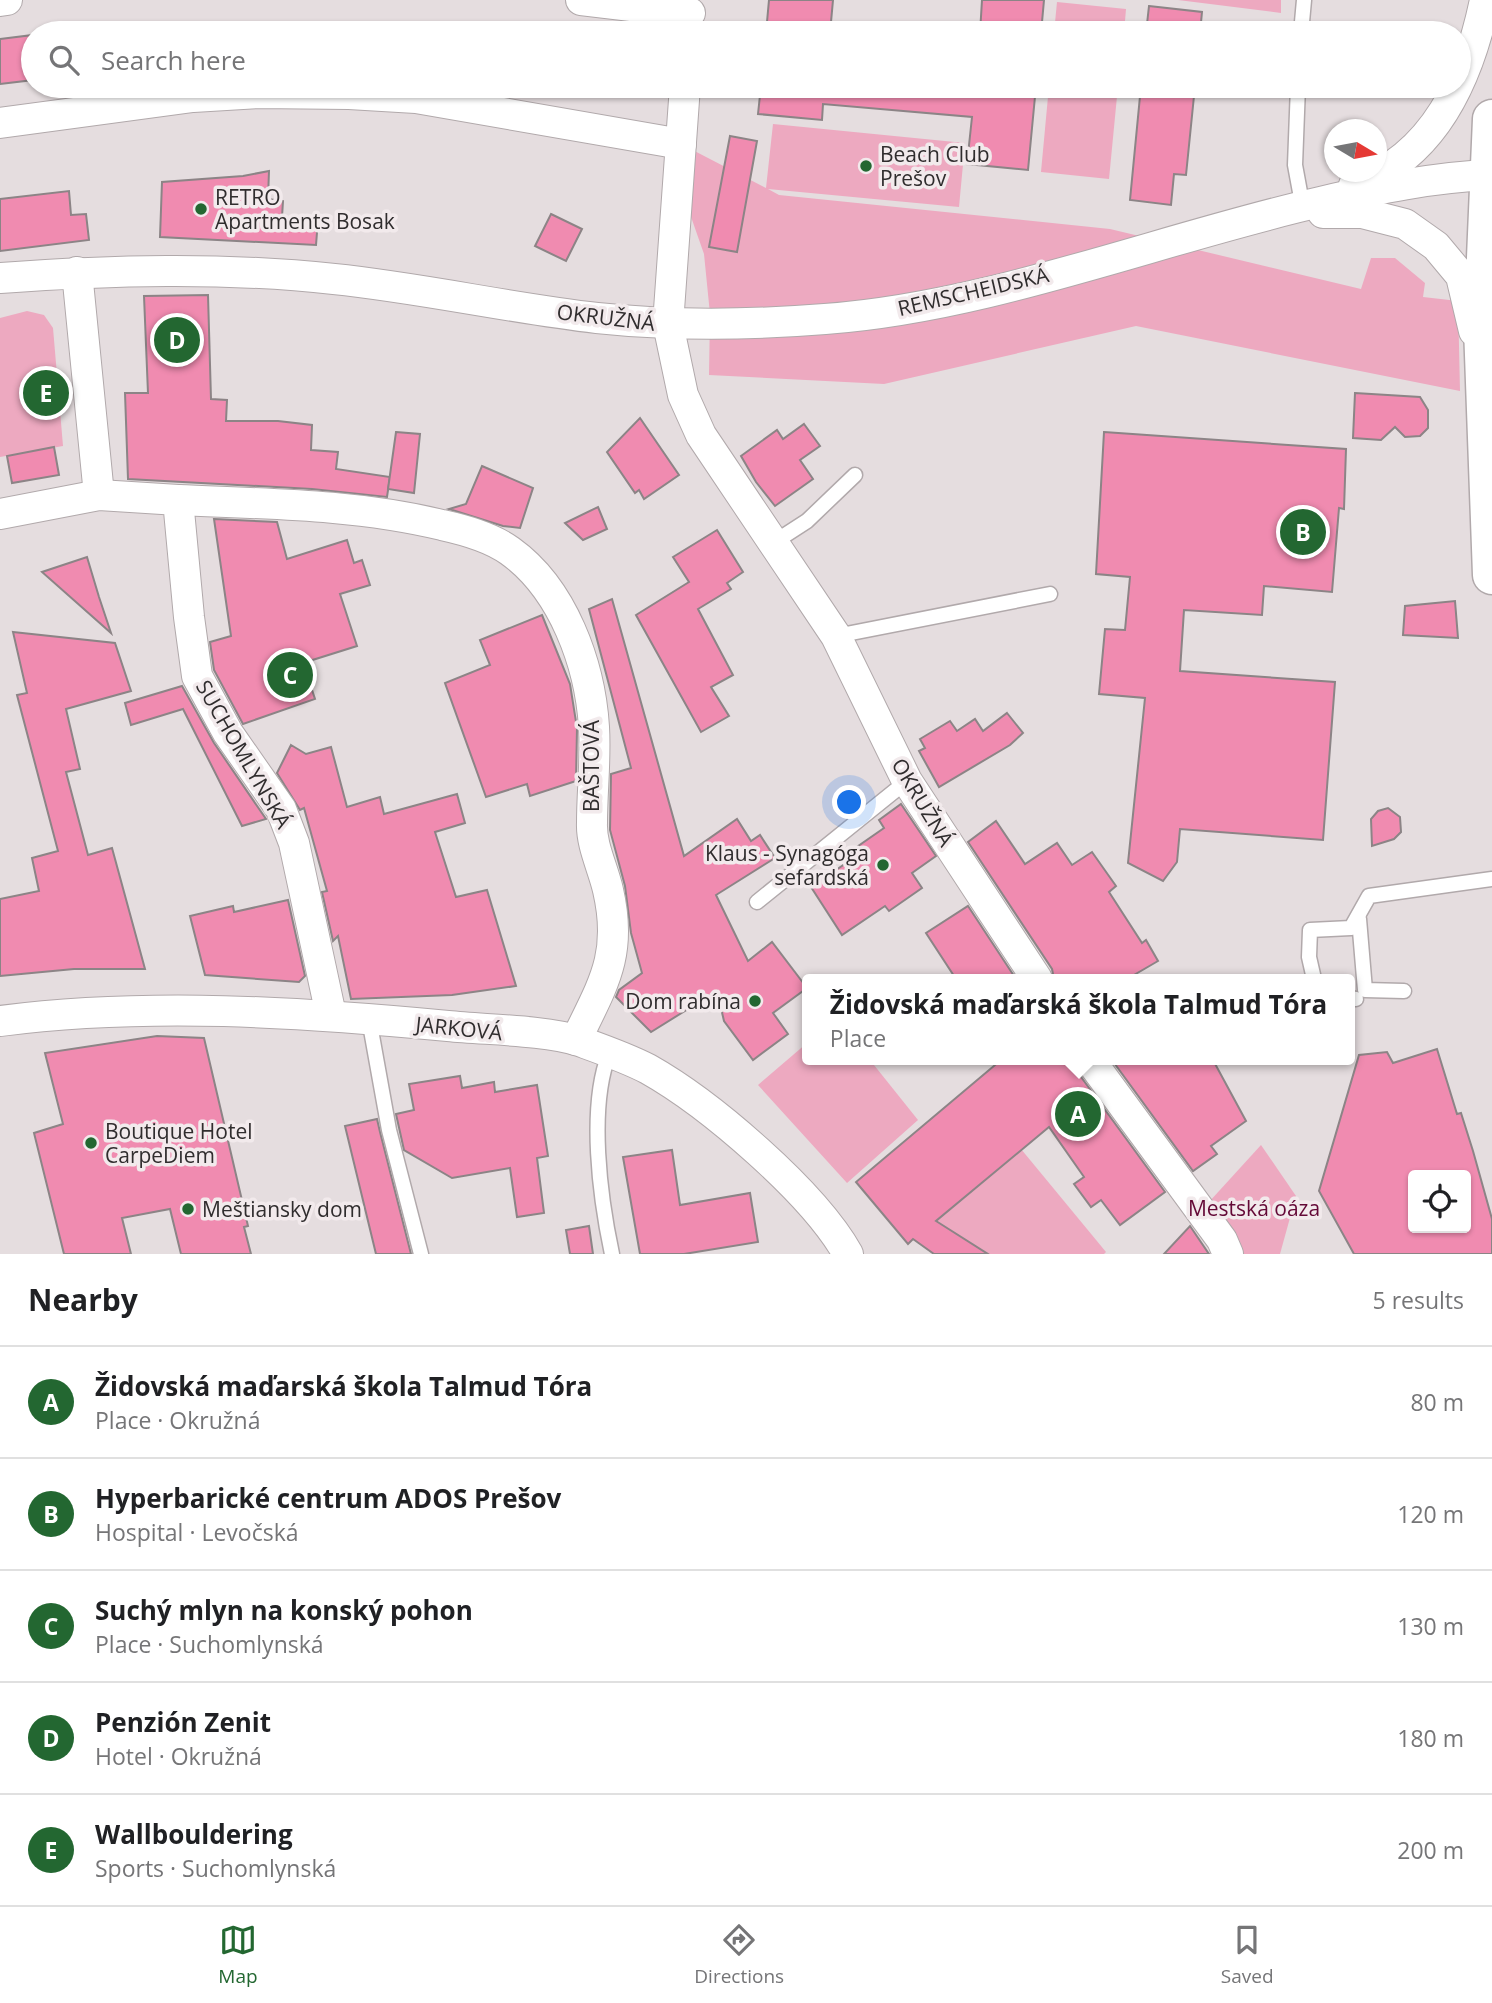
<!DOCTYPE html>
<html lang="en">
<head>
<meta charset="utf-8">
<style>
	:root { --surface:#fff; --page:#f2f2f2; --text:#202124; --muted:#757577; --line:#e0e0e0; --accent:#236731 }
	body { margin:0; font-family:"Open Sans",sans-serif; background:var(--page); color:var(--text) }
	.controls { position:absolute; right:21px; bottom:21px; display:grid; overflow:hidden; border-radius:7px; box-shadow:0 2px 5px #0004 }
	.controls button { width:63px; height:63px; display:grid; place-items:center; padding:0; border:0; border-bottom:2px solid var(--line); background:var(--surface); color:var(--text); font:35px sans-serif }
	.compass { position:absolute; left:1324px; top:119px; width:63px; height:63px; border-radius:50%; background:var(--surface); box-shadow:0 2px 5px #0004; rotate:100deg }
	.you { position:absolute; left:850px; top:803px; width:24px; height:24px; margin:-18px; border:5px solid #fff; border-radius:50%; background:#1a73e8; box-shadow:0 0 0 10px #1a73e833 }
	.badge { display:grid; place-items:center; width:46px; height:46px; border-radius:50%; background:var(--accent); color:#fff; font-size:23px; font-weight:700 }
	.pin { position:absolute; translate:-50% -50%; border:4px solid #fff; box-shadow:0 2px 7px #0006 }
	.popup { position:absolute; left:802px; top:974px; width:553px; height:91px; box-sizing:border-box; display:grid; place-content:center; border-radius:7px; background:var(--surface); filter:drop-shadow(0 2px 5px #0005); font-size:23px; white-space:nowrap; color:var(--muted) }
	.popup b { font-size:26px; color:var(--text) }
	.popup::after { content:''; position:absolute; left:50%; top:100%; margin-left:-14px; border:14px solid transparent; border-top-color:var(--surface) }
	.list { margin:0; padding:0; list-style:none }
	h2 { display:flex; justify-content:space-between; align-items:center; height:91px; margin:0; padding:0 28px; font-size:30px }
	h2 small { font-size:23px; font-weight:400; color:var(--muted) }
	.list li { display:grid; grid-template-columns:46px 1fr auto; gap:21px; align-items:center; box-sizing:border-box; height:112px; padding:0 28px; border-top:2px solid var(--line) }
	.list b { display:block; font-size:26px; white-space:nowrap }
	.list p { margin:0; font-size:23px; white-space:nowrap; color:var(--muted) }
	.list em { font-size:23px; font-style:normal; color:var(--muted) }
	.icon { flex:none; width:38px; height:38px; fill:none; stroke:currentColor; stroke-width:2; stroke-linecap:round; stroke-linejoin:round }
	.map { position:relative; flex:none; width:1492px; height:1254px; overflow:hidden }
	.search { position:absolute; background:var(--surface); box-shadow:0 2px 5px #0004; left:21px; right:21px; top:21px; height:77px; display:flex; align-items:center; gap:18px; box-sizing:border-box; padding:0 24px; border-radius:38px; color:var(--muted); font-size:26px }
	.sheet { height:651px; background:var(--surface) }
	nav { display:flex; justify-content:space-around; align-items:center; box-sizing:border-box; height:98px; border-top:2px solid var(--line); background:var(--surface); font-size:19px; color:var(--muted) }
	nav a { display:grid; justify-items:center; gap:4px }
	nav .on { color:var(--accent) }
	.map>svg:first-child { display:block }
	.green { fill:#eda9c0 }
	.building { fill:#f08bb0; stroke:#8c8486; stroke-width:2; fill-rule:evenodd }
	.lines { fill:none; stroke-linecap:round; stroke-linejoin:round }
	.lane-casing { stroke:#b1a9ab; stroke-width:17 }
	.street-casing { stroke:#b1a9ab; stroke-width:32 }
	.primary-casing { stroke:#b1a9ab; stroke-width:41 }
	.lane { stroke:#fff; stroke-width:14 }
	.street { stroke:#fff; stroke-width:30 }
	.primary { stroke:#fff; stroke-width:38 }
	.poi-dot { fill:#236731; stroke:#f2eaec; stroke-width:2.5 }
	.labels { text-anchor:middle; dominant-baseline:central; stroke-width:7; stroke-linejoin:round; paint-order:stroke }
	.poi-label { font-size:21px; fill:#302d2e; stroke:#f2eaec; text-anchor:start }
	.street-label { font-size:21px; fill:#302d2e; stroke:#f2eaec }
	.park-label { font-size:21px; fill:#640937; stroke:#f2eaec }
</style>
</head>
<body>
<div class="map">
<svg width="1492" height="1254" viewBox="0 0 1492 1254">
	<rect width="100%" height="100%" fill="#e5dddf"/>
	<g class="green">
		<polygon points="1178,0 1281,0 1281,13"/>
		<polygon points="1057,2 1126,9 1124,33 1054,33"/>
		<polygon points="1049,86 1118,86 1109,179 1041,172"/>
		<polygon points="773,124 965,143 959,207 768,189 779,195 1110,229 1361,289 1371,258 1395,258 1425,283 1423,297 1458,301 1460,391 1136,326 884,384 709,375 710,314 704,254 676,174 681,144 766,188"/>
		<polygon points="27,311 44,315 53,328 63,446 0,457 0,318"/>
		<polygon points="807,1043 807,1060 870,1060 918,1120 847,1183 758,1085"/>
		<polygon points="1261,1145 1296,1196 1280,1254 1236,1254 1209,1202"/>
		<polygon points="1021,1149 1106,1252 1104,1254 986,1254 933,1223"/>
	</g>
	<g class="building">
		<polygon points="769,0 833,0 830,33 766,33"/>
		<polygon points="982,0 1044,0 1041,33 980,33"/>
		<polygon points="1149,6 1202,12 1200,33 1146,33"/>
		<polygon points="33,35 33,80 0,84 0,39"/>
		<polygon points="761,86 1036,86 1028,170 967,164 972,117 823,104 822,120 758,114"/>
		<polygon points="1141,86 1195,86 1186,175 1174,174 1171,205 1130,200"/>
		<polygon points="730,136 757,141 737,252 709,247"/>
		<polygon points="269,171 268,199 283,201 282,217 318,220 316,245 160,237 162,182 243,176"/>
		<polygon points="69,191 71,215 86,214 89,240 0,251 0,199"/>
		<polygon points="551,214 582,229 566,261 535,246"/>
		<polygon points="208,295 211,399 227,400 226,421 278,421 312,425 311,450 338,452 336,469 390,477 387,497 312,489 128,479 125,393 148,393 144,296"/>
		<polygon points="1355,393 1420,397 1428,410 1428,428 1420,436 1405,437 1395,427 1381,440 1353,438"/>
		<polygon points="640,418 679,475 644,499 639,490 635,493 607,452"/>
		<polygon points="804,424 820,446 800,460 813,479 775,506 756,482 741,456 777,430 783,439"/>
		<polygon points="396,432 420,434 414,493 388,489"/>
		<polygon points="1104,432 1346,449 1344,509 1339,508 1332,592 1264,586 1262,615 1184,610 1180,671 1335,682 1323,840 1180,829 1177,862 1163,881 1128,863 1145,698 1099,694 1105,629 1125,630 1130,577 1096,574"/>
		<polygon points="54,447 59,475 12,483 7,456"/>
		<polygon points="482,466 533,488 520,528 503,526 449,509 466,504"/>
		<polygon points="598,507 607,529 583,540 565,523"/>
		<polygon points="214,519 277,522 287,559 347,540 354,563 362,560 370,585 340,594 357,646 303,663 315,699 243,724 214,670 210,642 231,636"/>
		<polygon points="717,530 743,572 727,583 731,589 698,609 733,675 711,687 729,716 701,732 636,615 689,582 673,557"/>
		<polygon points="87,557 99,597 111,633 42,572"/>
		<polygon points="612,599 684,856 737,819 751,841 760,835 775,858 716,895 748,961 772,942 807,988 773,1013 788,1034 753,1060 724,1021 717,991 651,1032 616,997 619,990 642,973 631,933 625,886 610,830 611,774 631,768 589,609"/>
		<polygon points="1455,601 1458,638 1403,635 1405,606"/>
		<polygon points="542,615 570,684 577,728 576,781 530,796 527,784 486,797 445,683 490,665 480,640"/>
		<polygon points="13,632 115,643 131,691 66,709 80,769 66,772 88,855 112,848 145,969 74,969 0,976 0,899 39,891 32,858 58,851 17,695 27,693"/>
		<polygon points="182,686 214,743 266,819 242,826 183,709 131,725 125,703"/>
		<polygon points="1007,713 1023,733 1010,745 939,787 919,751 925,748 920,739 950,721 957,731 975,719 983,731"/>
		<polygon points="291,745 306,754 331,747 347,807 380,797 384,814 457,794 465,823 435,832 456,897 487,890 516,986 452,995 351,999 338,936 333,941 322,892 327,891 304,808 300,810 277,773"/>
		<polygon points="901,804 936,856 912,873 922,888 889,911 885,906 842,935 811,887 855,857 851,851 884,828 879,820"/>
		<polygon points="1388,808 1400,817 1401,832 1394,839 1372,846 1371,819 1378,811"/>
		<polygon points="996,821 1025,864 1057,843 1072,865 1092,852 1116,886 1109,892 1142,943 1146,940 1158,961 1127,979 1054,979 1052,969 968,842"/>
		<polygon points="288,900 305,976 299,982 205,975 190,916 233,906 234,912"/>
		<polygon points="968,906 1016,979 956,979 926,933"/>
		<polygon points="157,1036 204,1038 248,1226 244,1227 251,1254 181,1254 170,1209 122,1218 131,1254 64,1254 34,1133 63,1124 45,1053"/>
		<path d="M 1437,1049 L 1457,1114 L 1461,1113 L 1473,1151 L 1492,1219 L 1492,1254 L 1354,1254 L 1319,1191 L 1359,1055 L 1387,1052 L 1393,1063 ZM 1413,1175 L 1466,1175 L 1466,1228 L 1413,1228 Z"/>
		<polygon points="1001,1060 1073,1060 1076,1070 1165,1192 1120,1225 1101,1200 1091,1207 1074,1184 1084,1177 1049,1127 936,1221 988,1254 934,1254 913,1239 908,1244 856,1182"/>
		<polygon points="1112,1060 1213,1060 1246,1121 1211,1146 1217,1154 1193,1171"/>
		<polygon points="460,1076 462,1088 494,1082 495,1092 537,1085 548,1156 537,1158 544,1213 517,1217 510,1168 452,1178 404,1150 396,1114 414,1110 409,1084"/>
		<polygon points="377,1119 380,1132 411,1254 376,1254 345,1126"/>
		<polygon points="672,1150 680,1205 750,1193 758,1242 684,1254 640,1254 623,1157"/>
		<polygon points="589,1226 593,1254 570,1254 566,1230"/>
		<polygon points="1190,1226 1209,1254 1164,1254"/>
	</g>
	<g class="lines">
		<defs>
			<g id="lane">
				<polyline points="1301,33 1304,0"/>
				<polyline points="1298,86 1295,165 1302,203"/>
				<polyline points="773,543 807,521 855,475"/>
				<polyline points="836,636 1050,594"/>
				<polyline points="757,902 907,781"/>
				<polyline points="1359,919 1365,990 1404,991"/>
				<polyline points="1314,979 1309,957 1310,930 1351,928 1369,896 1492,879"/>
				<polyline points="1349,998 1356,999"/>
				<polyline points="369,1019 389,1130 421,1254"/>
				<path d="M 609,1054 C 588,1108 600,1198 612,1254"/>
			</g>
			<g id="street">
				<polyline points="581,0 690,13"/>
				<polyline points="0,1 7,0"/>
				<polyline points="685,86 668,324 683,395 701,435 836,636 907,781 1037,979"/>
				<polyline points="0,123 193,97 258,93 349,94 416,98 681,144"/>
				<path d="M 1354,185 C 1435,157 1469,78 1485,0"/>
				<polyline points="1323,213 1362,213 1405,224 1436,246 1461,276 1474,331"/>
				<polyline points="77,272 99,495"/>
				<path d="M 0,278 C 111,270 223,267 334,279 C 422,288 509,308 597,318 C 673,326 749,325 825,319 C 990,307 1158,239 1320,202 C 1377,189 1433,177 1492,175"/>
				<path d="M 178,500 C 267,504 355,504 442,525 C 465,530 491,537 510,551 C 563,589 590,664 594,727 C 596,759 592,791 592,823 C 591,845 603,868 608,890 C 623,955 603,984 576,1040"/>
				<polyline points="0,514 99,495 178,500 189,617 197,676 228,733 281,809 294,843 331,1015"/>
				<path d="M 0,1021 C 149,1002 299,1012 448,1026 C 486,1030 545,1030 579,1041 C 601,1049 627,1058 648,1069 C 710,1104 813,1192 848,1254"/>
				<polyline points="1090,1060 1222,1240 1228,1254"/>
			</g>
			<polyline id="primary" points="1492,119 1483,327 1492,575"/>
		</defs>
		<use href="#lane" class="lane-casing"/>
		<use href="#street" class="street-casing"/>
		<use href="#primary" class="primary-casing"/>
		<use href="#lane" class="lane"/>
		<use href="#street" class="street"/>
		<use href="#primary" class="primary"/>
	</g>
	<g class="poi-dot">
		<circle cx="866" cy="166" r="7"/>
		<circle cx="201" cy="209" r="7"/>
		<circle cx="883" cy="865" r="7"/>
		<circle cx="755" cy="1001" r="7"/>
		<circle cx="91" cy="1143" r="7"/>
		<circle cx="188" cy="1209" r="7"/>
	</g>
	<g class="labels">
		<g class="poi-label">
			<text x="880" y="154">Beach Club<tspan x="880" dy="24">Prešov</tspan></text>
			<text x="215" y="197">RETRO<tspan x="215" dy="24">Apartments Bosak</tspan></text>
			<text x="869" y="853" text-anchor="end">Klaus - Synagóga<tspan x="869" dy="24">sefardská</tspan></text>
			<text x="741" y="1001" text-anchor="end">Dom rabína</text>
			<text x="105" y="1131">Boutique Hotel<tspan x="105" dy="24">CarpeDiem</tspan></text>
			<text x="202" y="1209">Meštiansky dom</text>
		</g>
		<g class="street-label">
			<text transform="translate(973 291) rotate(-13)">REMSCHEIDSKÁ</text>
			<text transform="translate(606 317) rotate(7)">OKRUŽNÁ</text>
			<text transform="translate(244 754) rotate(60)">SUCHOMLYNSKÁ</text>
			<text transform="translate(591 766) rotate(-90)">BAŠTOVÁ</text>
			<text transform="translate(923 802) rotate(59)">OKRUŽNÁ</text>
			<text transform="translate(459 1028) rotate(6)">JARKOVÁ</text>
		</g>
		<g class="park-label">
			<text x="1254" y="1208">Mestská oáza</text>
		</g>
	</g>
</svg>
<div class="controls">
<button><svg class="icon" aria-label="locate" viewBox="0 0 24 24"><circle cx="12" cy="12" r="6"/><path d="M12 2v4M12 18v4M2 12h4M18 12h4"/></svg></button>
</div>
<svg class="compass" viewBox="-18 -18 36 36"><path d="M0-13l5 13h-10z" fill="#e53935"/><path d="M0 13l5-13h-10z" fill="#757577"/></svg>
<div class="you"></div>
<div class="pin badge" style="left:1078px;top:1114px">A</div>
<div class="popup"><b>Židovská maďarská škola Talmud Tóra</b>Place</div>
<div class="pin badge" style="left:1303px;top:532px">B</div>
<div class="pin badge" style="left:290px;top:675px">C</div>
<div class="pin badge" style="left:177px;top:340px">D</div>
<div class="pin badge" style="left:46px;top:393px">E</div>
<div class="search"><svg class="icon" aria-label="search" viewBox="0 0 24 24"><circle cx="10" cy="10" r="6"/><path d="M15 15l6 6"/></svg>Search here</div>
</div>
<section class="sheet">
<h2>Nearby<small>5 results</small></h2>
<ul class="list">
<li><span class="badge">A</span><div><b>Židovská maďarská škola Talmud Tóra</b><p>Place · Okružná</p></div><em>80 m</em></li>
<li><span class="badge">B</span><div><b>Hyperbarické centrum ADOS Prešov</b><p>Hospital · Levočská</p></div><em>120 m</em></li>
<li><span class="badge">C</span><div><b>Suchý mlyn na konský pohon</b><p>Place · Suchomlynská</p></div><em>130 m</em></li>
<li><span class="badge">D</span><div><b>Penzión Zenit</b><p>Hotel · Okružná</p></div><em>180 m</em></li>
<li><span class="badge">E</span><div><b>Wallbouldering</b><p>Sports · Suchomlynská</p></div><em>200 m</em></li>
</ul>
</section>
<nav>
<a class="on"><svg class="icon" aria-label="map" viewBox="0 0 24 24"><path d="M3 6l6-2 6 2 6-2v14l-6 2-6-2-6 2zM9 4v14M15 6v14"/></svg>Map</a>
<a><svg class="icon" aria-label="directions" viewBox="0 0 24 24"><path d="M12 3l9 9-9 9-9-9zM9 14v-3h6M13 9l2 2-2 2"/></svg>Directions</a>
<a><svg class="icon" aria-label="saved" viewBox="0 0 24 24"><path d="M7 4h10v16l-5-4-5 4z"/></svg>Saved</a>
</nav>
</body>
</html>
